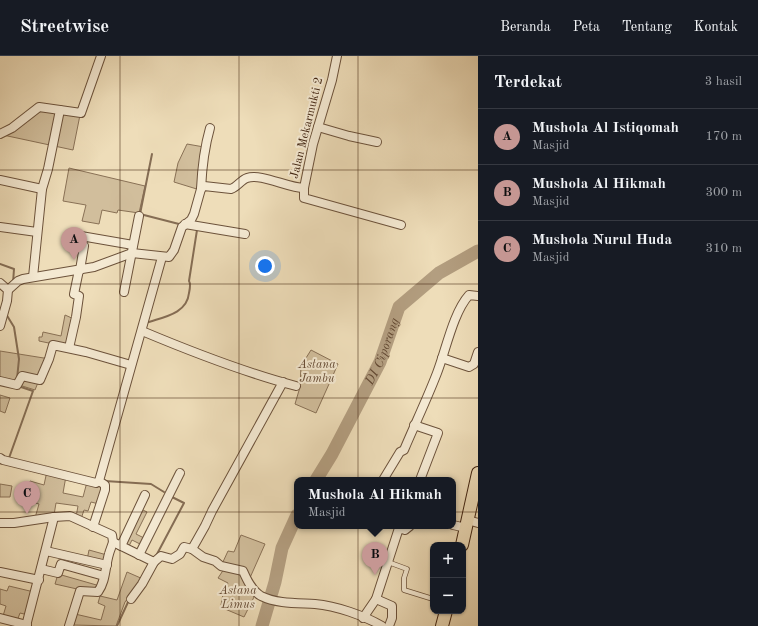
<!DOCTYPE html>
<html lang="id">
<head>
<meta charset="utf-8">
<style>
	:root { --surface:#171b24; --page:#242831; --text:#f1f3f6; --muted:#9ea1a6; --line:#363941; --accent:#c59692 }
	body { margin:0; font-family:"Old Standard TT",serif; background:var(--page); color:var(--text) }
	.controls { position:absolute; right:12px; bottom:12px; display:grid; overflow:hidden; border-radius:8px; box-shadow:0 1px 3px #0004 }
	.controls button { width:36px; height:36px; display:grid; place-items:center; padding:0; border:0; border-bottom:1px solid var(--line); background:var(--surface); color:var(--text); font:20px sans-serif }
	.you { position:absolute; left:265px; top:210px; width:14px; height:14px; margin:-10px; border:3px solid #fff; border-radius:50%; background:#1a73e8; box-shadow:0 0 0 6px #1a73e833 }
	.badge { display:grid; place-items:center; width:26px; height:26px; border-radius:50%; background:var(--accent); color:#111; font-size:13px; font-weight:700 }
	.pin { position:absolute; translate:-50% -33px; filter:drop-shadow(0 1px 2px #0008) }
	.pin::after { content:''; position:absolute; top:21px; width:14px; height:12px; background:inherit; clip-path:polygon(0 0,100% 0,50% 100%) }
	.popup { position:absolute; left:294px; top:421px; width:162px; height:52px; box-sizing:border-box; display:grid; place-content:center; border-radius:8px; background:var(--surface); filter:drop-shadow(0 1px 3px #0005); font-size:13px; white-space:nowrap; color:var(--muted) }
	.popup b { font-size:15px; color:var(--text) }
	.popup::after { content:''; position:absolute; left:50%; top:100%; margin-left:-8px; border:8px solid transparent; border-top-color:var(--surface) }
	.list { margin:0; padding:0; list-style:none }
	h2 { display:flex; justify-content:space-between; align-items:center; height:52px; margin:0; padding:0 16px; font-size:17px }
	h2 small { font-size:13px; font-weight:400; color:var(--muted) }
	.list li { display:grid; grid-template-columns:26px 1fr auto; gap:12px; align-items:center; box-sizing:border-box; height:56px; padding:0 16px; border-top:1px solid var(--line) }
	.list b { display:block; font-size:15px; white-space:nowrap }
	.list p { margin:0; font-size:13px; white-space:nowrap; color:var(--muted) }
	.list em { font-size:13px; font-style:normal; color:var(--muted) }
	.map { position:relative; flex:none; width:478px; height:570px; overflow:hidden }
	header { display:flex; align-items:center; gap:24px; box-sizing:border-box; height:56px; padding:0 20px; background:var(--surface); border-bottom:1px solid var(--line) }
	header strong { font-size:19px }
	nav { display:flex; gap:22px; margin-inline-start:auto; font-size:14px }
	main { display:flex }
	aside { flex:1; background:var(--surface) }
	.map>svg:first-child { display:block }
	.green { fill:#d1be9c; stroke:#897156 }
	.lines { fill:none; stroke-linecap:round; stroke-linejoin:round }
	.stream { stroke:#856d54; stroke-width:2 }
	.river { stroke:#b39e80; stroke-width:13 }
	.service-casing { stroke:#6c523b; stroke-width:5.5 }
	.minor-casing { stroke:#6c523b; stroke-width:10 }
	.primary-casing { stroke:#412411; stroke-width:14 }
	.service { stroke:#f4e9d2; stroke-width:4 }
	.minor { stroke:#f4e9d2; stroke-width:8 }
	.primary { stroke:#eeddb9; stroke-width:12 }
	.grid { fill:none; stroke:#412411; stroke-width:1; stroke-opacity:0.55 }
	.labels { text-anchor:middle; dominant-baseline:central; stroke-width:4; stroke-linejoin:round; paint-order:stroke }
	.street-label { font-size:12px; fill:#412411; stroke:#f4e9d2 }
	.park-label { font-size:12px; font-style:italic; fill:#654a34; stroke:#f4e9d2 }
	.water-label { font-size:13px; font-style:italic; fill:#634932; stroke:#f4e9d2 }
</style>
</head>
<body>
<header>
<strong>Streetwise</strong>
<nav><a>Beranda</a><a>Peta</a><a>Tentang</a><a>Kontak</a></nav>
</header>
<main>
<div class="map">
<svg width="478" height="570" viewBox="0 0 478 570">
	<rect width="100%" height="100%" fill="#eeddb9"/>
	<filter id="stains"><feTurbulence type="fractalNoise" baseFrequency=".005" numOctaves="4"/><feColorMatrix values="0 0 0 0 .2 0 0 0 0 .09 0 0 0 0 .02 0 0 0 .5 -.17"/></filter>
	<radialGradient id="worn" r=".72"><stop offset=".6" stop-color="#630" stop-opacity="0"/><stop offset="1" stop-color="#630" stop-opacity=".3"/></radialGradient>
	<g class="green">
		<polygon points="40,53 80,59 73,94 3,79"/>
		<polygon points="187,88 204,91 200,134 174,126 178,107"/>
		<polygon points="69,112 145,130 139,157 118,154 117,157 102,154 99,168 82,165 86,149 63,145"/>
		<polygon points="65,259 74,263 68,291 39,285 39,281 42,281 43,276 61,280"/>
		<polygon points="311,294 338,308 316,357 295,348 300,331 301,310"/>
		<polygon points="0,295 50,303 39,324 35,334 0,323"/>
		<polygon points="0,339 10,342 5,357 0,355"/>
		<polygon points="47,415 66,420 63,437 83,441 87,426 105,429 99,448 91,446 88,455 84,454 81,463 76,461 78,450 56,447 54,459 35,462 39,448 24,444 30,425 44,429"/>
		<polygon points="0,428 12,430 10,441 0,441"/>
		<polygon points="139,452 147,456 136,478 146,483 142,489 132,484 128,492 122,490"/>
		<polygon points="241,479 265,488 249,524 222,508 228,495 234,496"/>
		<polygon points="89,494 107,499 105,508 87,504"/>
		<polygon points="224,513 242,516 254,537 254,541 244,561 225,553 221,549 223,538 228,527 218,522"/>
		<polygon points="127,516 143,523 125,546 116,570 72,569 75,558 101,564 105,550 98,547 100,540 117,544"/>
		<polygon points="58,518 100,530 98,534 77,533 55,528"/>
		<polygon points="9,530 34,536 28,559 20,557 17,565 3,560 6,550 0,548 0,533 7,535"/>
	</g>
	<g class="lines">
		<g class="stream">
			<polyline points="152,98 140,158 179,168"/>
			<polyline points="0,208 14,213 13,227"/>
			<polyline points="6,258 14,271 19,303 17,323"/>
			<path d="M 146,267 C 163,261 187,258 189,237 C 190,232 191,228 189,225 L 197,174 L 195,172"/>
			<polyline points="9,402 33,335 18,330"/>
			<polyline points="105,425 151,428 164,436"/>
			<polyline points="156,500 184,447 170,440"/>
			<polyline points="117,570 129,544"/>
		</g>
		<g class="river">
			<path id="s1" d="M 316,424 L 332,398 L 380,306 L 399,251 L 439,217 L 478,195"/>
			<polyline points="262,570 275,526 282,492 297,459"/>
		</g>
		<defs>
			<polyline id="service" points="388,506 407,513 404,522 404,534 433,543"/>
			<g id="minor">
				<polyline points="60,54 81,57 101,0"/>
				<polyline points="318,71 349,80 377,86"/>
				<polyline points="0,78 12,72 39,51 60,54 48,113 42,133 33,221"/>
				<polyline points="0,124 42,133"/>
				<polyline points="304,132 304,142 401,169"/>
				<path d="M 201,133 C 202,112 204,93 210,72"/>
				<polyline points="185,168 245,178"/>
				<polyline points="0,171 37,176"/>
				<polyline points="80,214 84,190 79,189 81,180 133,189"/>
				<polyline points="0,227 8,234 7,245 0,270"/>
				<path d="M 8,234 L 18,225 L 23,223 L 94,211 L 132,197 L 169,201 L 174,194 L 182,171 L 191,164 L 194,158 L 201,133 L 204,130 L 231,133 C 237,131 241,124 247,122 C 261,117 288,132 304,132 L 313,88 L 332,24 L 337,0"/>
				<polyline points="124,236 139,160"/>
				<path d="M 142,275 C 192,296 243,316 296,330"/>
				<polyline points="69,292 76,261 79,240 74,238 79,214"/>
				<polyline points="442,302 469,311 474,308 478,296"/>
				<polyline points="0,325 17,329 22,320 40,324 49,303 53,289 86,296 131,309"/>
				<path d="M 283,326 L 212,455 L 205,470 L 192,493 L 203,501 L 215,505 L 221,510 L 243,515 C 247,524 252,535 261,540 C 277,548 297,547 315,548 C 336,550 363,559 382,570"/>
				<polyline points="414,369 438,377 420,424"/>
				<polyline points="0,402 3,404 96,427 99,425"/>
				<path d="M 383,424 L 400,396 L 404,394 C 415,368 427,343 437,317 C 446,294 453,257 469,239 L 478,240"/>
				<polyline points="467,464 478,467"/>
				<polyline points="0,467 14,467 54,461 70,460 112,479 113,486 154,506 161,500 172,503 180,498 184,491 192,493"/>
				<polyline points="453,469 466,472"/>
				<polyline points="93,471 105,434 105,429 99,425 162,201"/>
				<polyline points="121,490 145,439"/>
				<polyline points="46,495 107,509"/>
				<polyline points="139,499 180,417"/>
				<polyline points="41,513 58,517 61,508 104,520"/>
				<polyline points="0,516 39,524"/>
				<polyline points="131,543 142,528 154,506"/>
				<polyline points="376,543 392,550 392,562 389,570"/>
				<polyline points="0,562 27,569"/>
				<polyline points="363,562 376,543 399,472 405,474 410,470"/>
				<polyline points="26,570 54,461"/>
				<path d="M 69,570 L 80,535 L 98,536 C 106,525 105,511 109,498 C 110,494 112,490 113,486"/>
			</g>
			<g id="primary">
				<polyline points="462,489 478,417"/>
				<polyline points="442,570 446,555"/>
			</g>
		</defs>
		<use href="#service" class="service-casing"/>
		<use href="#minor" class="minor-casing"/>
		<use href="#primary" class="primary-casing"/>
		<use href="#service" class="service"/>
		<use href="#minor" class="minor"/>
		<use href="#primary" class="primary"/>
	</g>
	<path class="grid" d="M 120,0 L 120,570M 239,0 L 239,570M 358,0 L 358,570M 0,114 L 478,114M 0,228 L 478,228M 0,342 L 478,342M 0,456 L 478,456"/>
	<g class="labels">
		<g class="street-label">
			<text transform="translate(307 72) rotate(-76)">Jalan Mekarmukti 2</text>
		</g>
		<g class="park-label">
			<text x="317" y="309">Astana<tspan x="317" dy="14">Jambu</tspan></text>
			<text x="238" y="535">Astana<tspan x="238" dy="14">Limus</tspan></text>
		</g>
		<g class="water-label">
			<text stroke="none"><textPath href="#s1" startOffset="145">DI Ciporang</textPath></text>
		</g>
	</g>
	<rect width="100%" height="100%" filter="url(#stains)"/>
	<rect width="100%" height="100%" fill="url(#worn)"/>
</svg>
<div class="controls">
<button>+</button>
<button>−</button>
</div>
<div class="you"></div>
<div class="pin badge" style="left:74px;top:204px">A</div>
<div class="pin badge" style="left:375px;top:519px">B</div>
<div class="popup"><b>Mushola Al Hikmah</b>Masjid</div>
<div class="pin badge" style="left:27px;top:458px">C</div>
</div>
<aside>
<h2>Terdekat<small>3 hasil</small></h2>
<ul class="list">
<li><span class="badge">A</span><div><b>Mushola Al Istiqomah</b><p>Masjid</p></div><em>170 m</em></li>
<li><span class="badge">B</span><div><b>Mushola Al Hikmah</b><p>Masjid</p></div><em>300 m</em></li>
<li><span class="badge">C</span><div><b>Mushola Nurul Huda</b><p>Masjid</p></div><em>310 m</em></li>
</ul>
</aside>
</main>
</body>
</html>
